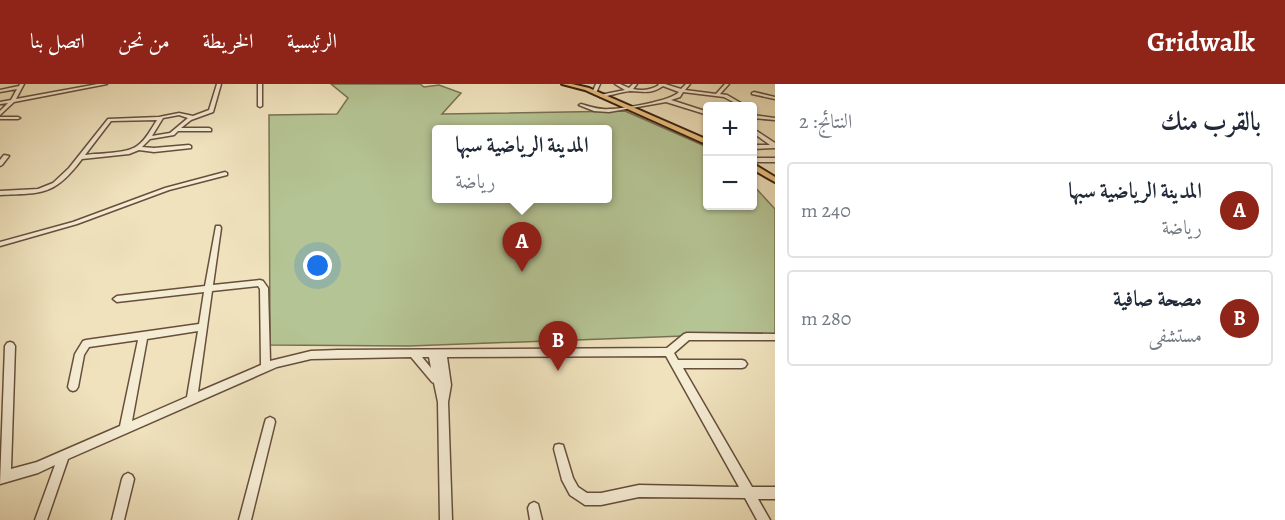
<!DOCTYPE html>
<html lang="ar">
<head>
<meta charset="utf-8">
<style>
	:root { --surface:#fff; --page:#f2f2f3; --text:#1f2937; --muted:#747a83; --line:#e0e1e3; --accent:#8f2418 }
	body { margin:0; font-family:Alegreya,Amiri,serif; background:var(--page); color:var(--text); direction:rtl }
	.controls { position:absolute; right:18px; top:18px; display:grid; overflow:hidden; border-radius:6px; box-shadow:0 2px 4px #0004 }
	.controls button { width:54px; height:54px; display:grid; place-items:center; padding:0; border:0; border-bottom:2px solid var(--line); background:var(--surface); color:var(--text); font:30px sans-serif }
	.you { position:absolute; left:318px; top:182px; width:21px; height:21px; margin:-15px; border:4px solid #fff; border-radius:50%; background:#1a73e8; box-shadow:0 0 0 9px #1a73e833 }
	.badge { display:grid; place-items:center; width:39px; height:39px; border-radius:50%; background:var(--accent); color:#fff; font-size:20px; font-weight:700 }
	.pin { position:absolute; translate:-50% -50px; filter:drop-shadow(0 2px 3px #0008) }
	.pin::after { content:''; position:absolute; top:32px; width:21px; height:18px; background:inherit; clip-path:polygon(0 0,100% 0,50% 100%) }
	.popup { position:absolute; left:432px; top:41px; width:180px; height:78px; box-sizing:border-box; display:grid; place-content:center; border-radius:6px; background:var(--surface); filter:drop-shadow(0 2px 4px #0005); font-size:20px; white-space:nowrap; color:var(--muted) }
	.popup b { font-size:22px; color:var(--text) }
	.popup::after { content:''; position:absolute; left:50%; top:100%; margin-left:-12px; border:12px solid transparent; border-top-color:var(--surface) }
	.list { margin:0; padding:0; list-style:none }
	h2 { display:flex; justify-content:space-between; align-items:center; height:78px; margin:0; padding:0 24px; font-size:26px }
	h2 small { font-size:20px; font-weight:400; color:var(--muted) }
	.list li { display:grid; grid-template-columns:39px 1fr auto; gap:18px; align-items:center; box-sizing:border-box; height:96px; margin:0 12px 12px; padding:0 12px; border:2px solid var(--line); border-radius:6px }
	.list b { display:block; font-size:22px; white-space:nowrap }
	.list p { margin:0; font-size:20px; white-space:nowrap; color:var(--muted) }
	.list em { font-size:20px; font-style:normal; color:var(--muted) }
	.map { position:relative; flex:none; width:775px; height:436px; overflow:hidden; direction:ltr }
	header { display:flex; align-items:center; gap:36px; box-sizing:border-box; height:84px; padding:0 30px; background:var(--accent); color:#fff }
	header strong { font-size:28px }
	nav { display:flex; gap:33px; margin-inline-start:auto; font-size:21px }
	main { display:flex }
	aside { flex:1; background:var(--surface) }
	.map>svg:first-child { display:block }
	.green { fill:#b5c494; stroke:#787152; stroke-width:1.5; fill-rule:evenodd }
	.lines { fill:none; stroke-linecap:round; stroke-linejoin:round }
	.minor-casing { stroke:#674f3c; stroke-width:3 }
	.major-casing { stroke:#3a1e11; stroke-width:4 }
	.minor { fill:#f5ecd4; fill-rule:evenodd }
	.major { fill:#e8c17e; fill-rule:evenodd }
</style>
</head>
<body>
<header>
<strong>Gridwalk</strong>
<nav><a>الرئيسية</a><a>الخريطة</a><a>من نحن</a><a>اتصل بنا</a></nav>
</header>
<main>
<aside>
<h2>بالقرب منك<small>النتائج: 2</small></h2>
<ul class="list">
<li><span class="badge">A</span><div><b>المدينة الرياضية سبها</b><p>رياضة</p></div><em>240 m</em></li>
<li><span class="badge">B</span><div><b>مصحة صافية</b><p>مستشفى</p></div><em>280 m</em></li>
</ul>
</aside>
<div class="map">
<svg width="775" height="436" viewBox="0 0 775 436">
	<rect width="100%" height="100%" fill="#efe2bd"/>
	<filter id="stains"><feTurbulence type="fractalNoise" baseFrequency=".00333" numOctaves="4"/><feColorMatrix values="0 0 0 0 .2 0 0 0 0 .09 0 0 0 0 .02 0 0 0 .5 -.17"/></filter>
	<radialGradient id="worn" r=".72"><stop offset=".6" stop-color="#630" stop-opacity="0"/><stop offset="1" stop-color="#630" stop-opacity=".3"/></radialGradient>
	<path class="green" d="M 331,0 L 420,0 L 424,3 L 439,1 L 461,9 L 442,30 L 625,27 L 707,63 L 708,122 L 752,122 L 753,101 L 775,125 L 775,252 L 684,252 L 409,262 L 270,261 L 269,31 L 337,30 L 348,14 ZM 436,45 L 608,45 L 608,114 L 436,114 Z"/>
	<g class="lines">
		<defs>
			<g id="minor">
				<polygon points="20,0 24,0 16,15 98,0 107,0 14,18 0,31 0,27 8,19 0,20 0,18 11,16 17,5 0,8 0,6 19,2"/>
				<path d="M 217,0 L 221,0 L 213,28 L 191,36 L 181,44 L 209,44 L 211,45 L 211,47 L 178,47 L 174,51 L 150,55 L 142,63 L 154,64 L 189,61 L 191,62 L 191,64 L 154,68 L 139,66 L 129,70 L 82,75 C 54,112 43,109 0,111 L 0,107 L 38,105 L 53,99 L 69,84 L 108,35 L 159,33 L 179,29 L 193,32 L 209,26 ZM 179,31 L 188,34 L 170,49 L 152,52 L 163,34 ZM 157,36 C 151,45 146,56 137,62 C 126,70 98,69 85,71 L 111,37 Z"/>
				<polygon points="258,0 262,0 262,22 260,23 258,22"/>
				<polygon points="596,0 600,0 596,9 592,9"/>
				<path d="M 615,0 L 620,0 L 629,4 L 633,0 L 637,0 L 633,5 C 642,7 651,6 659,1 L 658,0 L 665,0 L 681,5 L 686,0 L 690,0 L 685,6 L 716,10 L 725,0 L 729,0 L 720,10 L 727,11 L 746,22 L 741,22 L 724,13 L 683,8 L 680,13 L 671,16 L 708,28 L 708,31 L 666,18 L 609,28 L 594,27 L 579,21 L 581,20 C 591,23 599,26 609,25 C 623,25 671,17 679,8 L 663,2 C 650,11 643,7 630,7 C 620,8 610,12 600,13 L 600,11 L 625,6 Z"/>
				<polygon points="754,8 775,13 775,15 752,10 752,9"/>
				<polygon points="752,31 775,34 775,36 752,34"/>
				<polygon points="0,33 18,33 20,34 18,35 0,35"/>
				<polygon points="752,44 775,59 775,64 752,65 752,61 770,61 752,48"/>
				<polygon points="4,71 9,72 2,81 0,82 0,76"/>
				<rect x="752" y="74" width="23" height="4"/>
				<polygon points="225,88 227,89 227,91 169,106 77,140 0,162 0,158 73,138 165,104"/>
				<path d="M 216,142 L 220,142 L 221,144 L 213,201 L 260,196 L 263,197 L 268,204 L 270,277 L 311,267 L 338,266 L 667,264 L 684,250 L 687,249 L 775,250 L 775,256 L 689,256 L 674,269 L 678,276 L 742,276 L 745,277 L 747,280 L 745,283 L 742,284 L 683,284 L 752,403 L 775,403 L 775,415 L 758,415 L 770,436 L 757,436 L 745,414 L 639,413 L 601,421 L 585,421 L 570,411 L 562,396 L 554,365 L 555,361 L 559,360 L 563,361 L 573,394 L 578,403 L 587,409 L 601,409 L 639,401 L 739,403 L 666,272 L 447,273 L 451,301 L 448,318 L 452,436 L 440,436 L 438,318 L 434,299 L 432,298 L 411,273 L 311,275 L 277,283 L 68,375 L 47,436 L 35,436 L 55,381 L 38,389 L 0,400 L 5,262 L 7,259 L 10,258 L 13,259 L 15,262 L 11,385 L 37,378 L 120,342 L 138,256 L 89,263 L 84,271 L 78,303 L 76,306 L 73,307 L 70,306 L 68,303 L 75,270 L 83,257 L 86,256 L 199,240 L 204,208 L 117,218 L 113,215 L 117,212 L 205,202 ZM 258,202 L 260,205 L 261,281 L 198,308 L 212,207 ZM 198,247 L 187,313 L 132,337 L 147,255 ZM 422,273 L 429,273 L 431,284 Z"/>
				<polygon points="270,333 274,335 275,338 251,436 239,436 265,338 266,335"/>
				<polygon points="128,389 132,391 134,395 124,436 112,436 122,395 124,391"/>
				<polygon points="534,418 538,420 542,436 530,436 528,424 530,420"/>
			</g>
			<g id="major">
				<polygon points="562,0 572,0 589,4 708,56 708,61 585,6"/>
				<polygon points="752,79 775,93 775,98 752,85"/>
			</g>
		</defs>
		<use href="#minor" class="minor-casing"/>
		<use href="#major" class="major-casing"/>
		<use href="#minor" class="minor"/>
		<use href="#major" class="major"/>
	</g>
	<rect width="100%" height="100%" filter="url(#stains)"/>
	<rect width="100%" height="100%" fill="url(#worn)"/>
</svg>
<div class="controls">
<button>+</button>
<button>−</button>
</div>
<div class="you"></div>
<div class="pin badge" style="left:522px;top:188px">A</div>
<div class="popup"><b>المدينة الرياضية سبها</b>رياضة</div>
<div class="pin badge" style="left:558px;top:287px">B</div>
</div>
</main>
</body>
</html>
